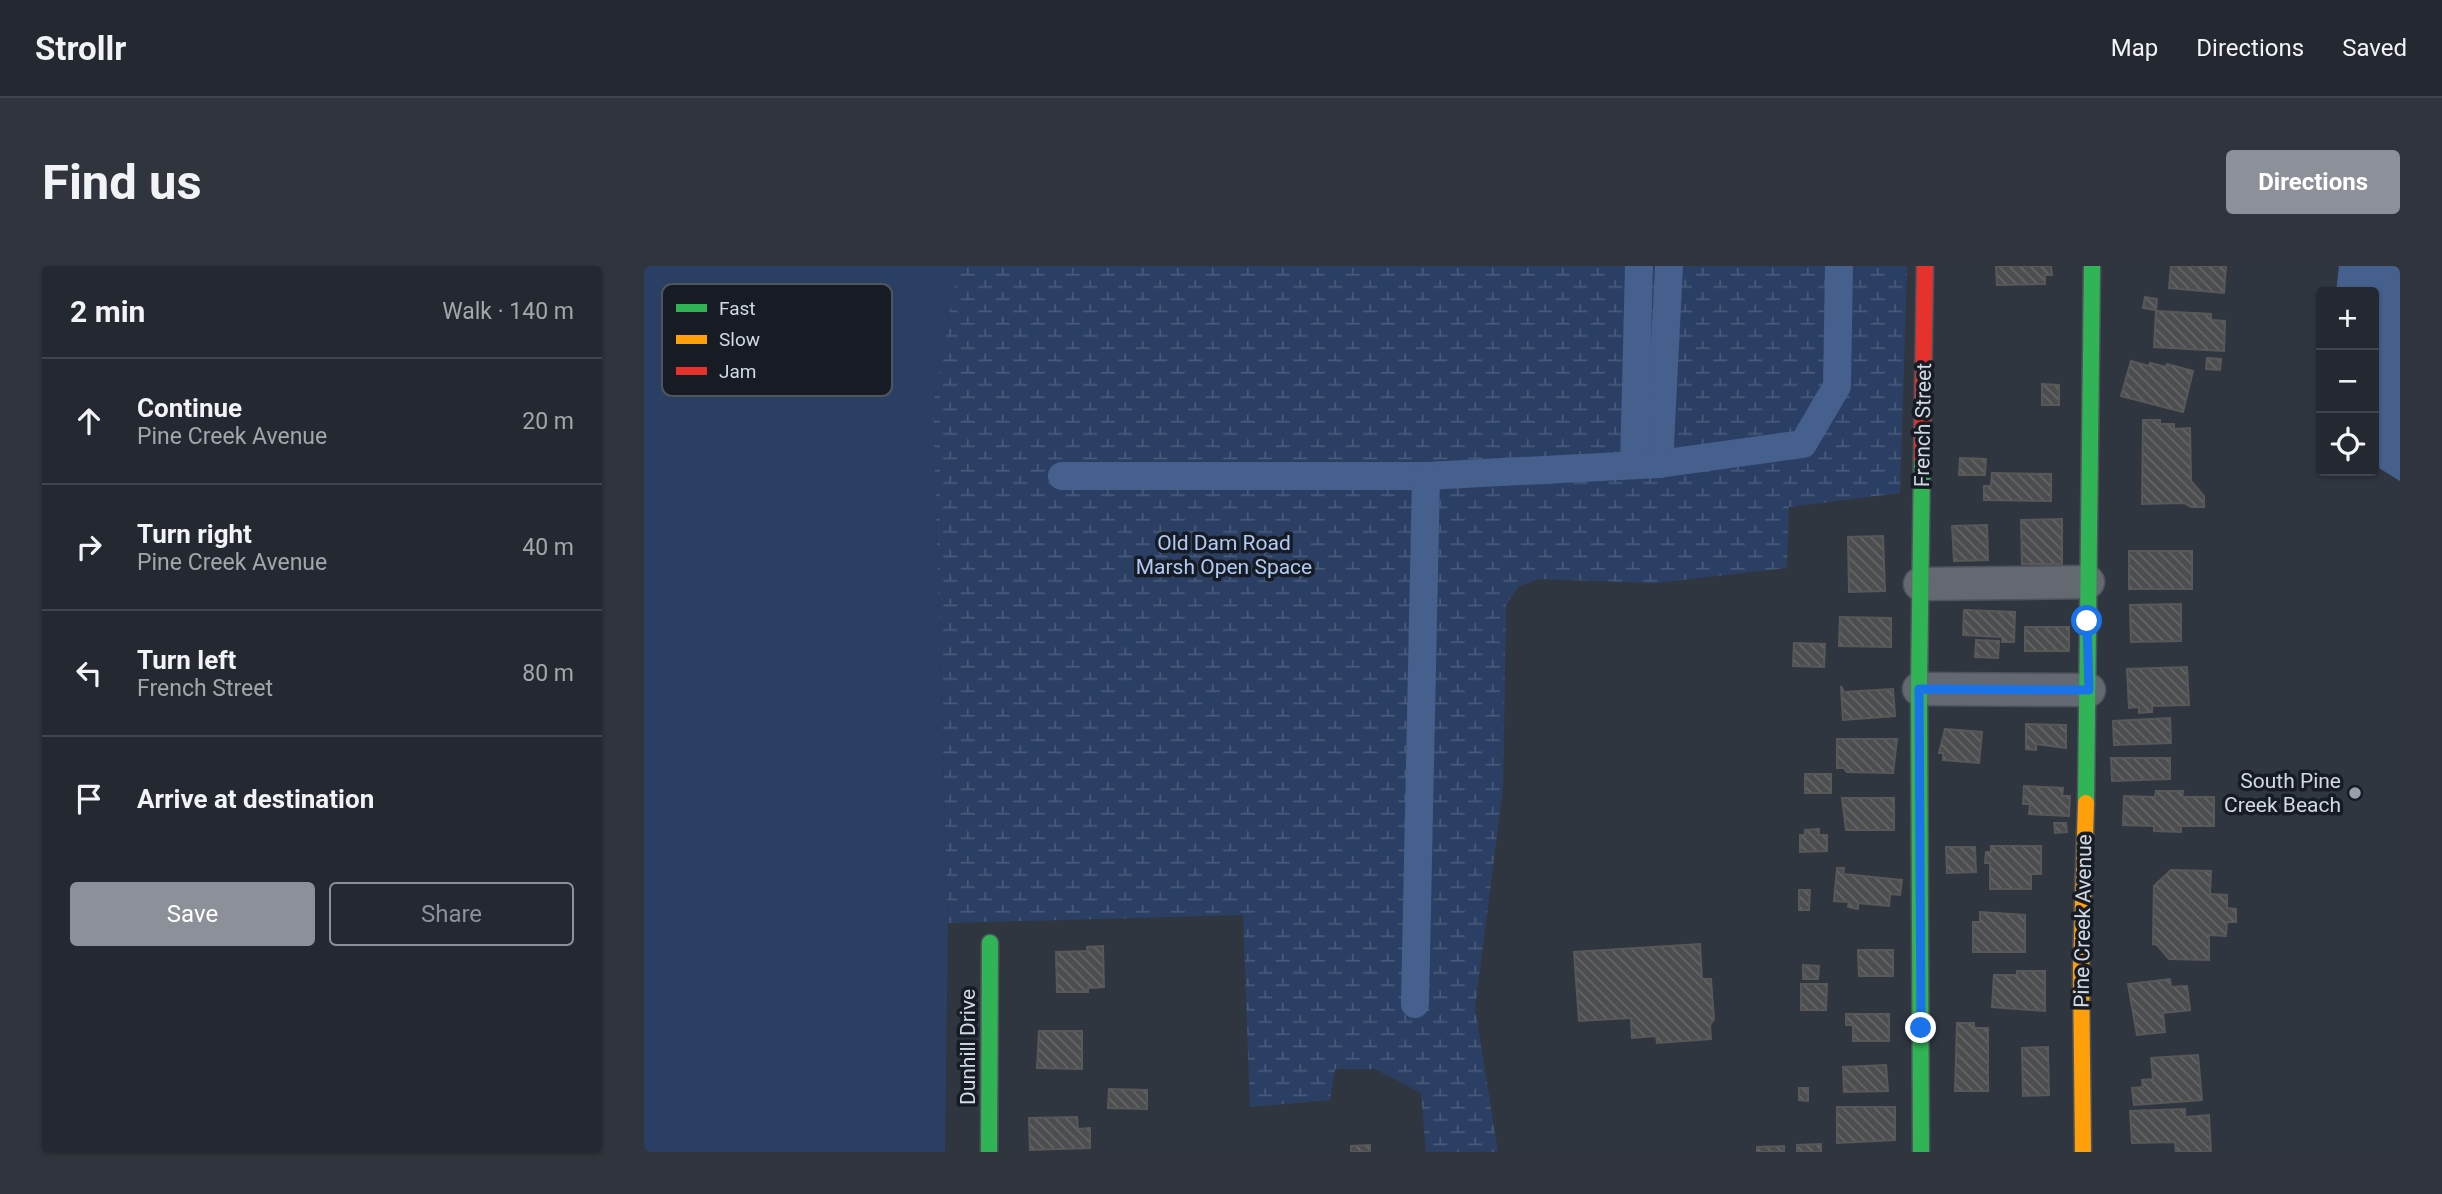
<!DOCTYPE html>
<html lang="en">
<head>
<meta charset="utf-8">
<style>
	:root { --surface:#242830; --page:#30343c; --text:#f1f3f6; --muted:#a3a6ab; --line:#41444c; --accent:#8c9099 }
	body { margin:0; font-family:Roboto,sans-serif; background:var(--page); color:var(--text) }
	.controls { position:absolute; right:21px; top:21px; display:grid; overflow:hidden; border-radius:7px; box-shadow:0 2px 5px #0004 }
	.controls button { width:63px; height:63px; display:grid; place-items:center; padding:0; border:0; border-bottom:2px solid var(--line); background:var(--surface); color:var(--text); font:35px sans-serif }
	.stop { position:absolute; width:21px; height:21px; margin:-16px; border:5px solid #1a73e8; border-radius:50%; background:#fff }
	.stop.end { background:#1a73e8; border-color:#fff; box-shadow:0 2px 7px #0008 }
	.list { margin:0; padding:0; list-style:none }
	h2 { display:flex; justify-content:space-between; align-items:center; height:91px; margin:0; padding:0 28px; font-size:30px }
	h2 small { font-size:23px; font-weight:400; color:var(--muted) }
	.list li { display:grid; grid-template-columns:46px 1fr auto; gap:21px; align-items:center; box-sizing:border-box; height:126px; padding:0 28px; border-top:2px solid var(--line) }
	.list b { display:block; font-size:26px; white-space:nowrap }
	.list p { margin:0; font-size:23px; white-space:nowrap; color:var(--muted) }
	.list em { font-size:23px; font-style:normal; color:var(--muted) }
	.actions { display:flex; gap:14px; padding:21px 28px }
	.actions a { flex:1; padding:16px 0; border:2px solid var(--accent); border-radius:7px; text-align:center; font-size:24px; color:var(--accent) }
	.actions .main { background:var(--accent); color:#fff }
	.icon { flex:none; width:38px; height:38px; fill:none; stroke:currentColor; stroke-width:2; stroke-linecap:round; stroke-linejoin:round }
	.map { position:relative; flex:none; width:1756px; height:886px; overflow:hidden; border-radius:7px }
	header { display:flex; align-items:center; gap:42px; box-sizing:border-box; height:98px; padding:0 35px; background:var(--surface); border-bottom:2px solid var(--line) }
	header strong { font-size:33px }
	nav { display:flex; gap:38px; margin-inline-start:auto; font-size:24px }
	.intro { display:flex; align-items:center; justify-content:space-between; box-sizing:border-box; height:168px; padding:0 42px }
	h1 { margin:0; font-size:49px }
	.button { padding:18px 32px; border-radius:7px; background:var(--accent); color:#fff; font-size:24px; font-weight:700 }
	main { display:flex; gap:42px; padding:0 42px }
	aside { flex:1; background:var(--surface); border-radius:7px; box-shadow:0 2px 5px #0004 }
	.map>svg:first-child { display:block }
	.green { fill:#2a3f63 }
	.wetland { fill:url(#wetland-marsh) }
	.water { fill:#45608c }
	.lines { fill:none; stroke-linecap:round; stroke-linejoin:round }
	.canal { stroke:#45608c; stroke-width:28 }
	.building { fill:url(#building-back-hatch); stroke:#585859; stroke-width:2 }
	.street-casing { stroke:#4e535c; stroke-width:35 }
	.fast-casing { stroke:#4e535c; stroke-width:19 }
	.slow-casing { stroke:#4e535c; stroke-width:19 }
	.jam-casing { stroke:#4e535c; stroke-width:19 }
	.street { stroke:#646870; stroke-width:32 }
	.fast { stroke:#30b455; stroke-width:16 }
	.slow { stroke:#ff9f0a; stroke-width:16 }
	.jam { stroke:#e5322d; stroke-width:16 }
	.route { stroke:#1a73e8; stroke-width:9 }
	.poi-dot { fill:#99a0ab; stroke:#171c24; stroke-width:2.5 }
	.labels { text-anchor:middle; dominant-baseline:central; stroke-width:7; stroke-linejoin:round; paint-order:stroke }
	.street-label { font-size:21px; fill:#d2d9e4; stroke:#171c24 }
	.park-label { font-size:21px; fill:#b0caf6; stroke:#171c24 }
	.poi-label { font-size:21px; fill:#d2d9e4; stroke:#171c24; text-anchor:end }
	.key { fill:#171c24; stroke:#4f555e; stroke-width:2 }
	.key-label { font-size:19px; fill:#d2d9e4 }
</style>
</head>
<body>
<header>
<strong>Strollr</strong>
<nav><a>Map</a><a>Directions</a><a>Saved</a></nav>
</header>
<div class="intro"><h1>Find us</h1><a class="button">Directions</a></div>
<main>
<aside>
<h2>2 min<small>Walk · 140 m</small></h2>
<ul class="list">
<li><svg class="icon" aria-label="ahead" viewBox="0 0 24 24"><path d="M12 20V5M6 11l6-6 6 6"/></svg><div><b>Continue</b><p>Pine Creek Avenue</p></div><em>20 m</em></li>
<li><svg class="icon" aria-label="right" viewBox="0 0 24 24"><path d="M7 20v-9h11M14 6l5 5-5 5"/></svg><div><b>Turn right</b><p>Pine Creek Avenue</p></div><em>40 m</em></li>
<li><svg class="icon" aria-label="left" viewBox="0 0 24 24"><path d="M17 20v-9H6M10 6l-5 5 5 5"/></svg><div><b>Turn left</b><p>French Street</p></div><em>80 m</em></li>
<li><svg class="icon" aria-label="arrive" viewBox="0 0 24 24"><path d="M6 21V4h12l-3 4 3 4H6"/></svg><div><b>Arrive at destination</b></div></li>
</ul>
<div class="actions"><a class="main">Save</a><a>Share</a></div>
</aside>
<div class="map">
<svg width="1756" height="886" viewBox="0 0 1756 886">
	<defs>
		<pattern id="wetland-marsh" width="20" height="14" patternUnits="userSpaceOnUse" patternTransform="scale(1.75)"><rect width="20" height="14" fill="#2a3f63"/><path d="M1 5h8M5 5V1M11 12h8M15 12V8" fill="none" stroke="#485a79"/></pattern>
		<pattern id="building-back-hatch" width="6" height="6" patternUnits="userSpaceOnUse" patternTransform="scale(1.75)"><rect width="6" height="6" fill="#4c4d4f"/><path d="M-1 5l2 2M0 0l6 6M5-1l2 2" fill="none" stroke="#656668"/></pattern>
	</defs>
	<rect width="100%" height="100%" fill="#303640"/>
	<polygon class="green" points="0,0 314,0 289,139 304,657 301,886 0,886"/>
	<polygon class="wetland" points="314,0 1263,0 1256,227 1145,241 1143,302 1012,317 896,313 875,320 862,339 859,522 831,742 854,886 782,886 777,827 731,803 691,803 686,834 606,841 599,649 304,657 289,139"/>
	<polygon class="water" points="1695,0 1756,0 1756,215 1730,199 1730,26 1692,26"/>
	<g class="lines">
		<g class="canal">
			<polyline points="1015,198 1025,0"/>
			<polyline points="990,199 995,0"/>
			<polyline points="418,210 782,210 1015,198 1159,178 1193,120 1195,0"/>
			<polyline points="771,738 782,210"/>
		</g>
	</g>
	<g class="building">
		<polygon points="1352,0 1407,0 1408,9 1401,9 1401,18 1353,19"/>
		<polygon points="1527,0 1582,0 1580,27 1525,22"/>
		<polygon points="1501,31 1513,33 1512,44 1499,42"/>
		<polygon points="1512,45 1567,48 1567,54 1581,55 1580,85 1510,81"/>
		<polygon points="1563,92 1577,93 1576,104 1562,103"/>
		<polygon points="1487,95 1505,100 1506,97 1522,101 1523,98 1549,105 1539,146 1477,130"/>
		<polygon points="1398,118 1415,119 1415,139 1398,139"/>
		<polygon points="1499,154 1516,154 1516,158 1530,158 1530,163 1546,162 1547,215 1560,230 1560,241 1547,241 1540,237 1498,238"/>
		<polygon points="1316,192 1342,193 1341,209 1315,209"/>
		<polygon points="1348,207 1407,208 1407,235 1340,234 1340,220 1347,220"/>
		<polygon points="1418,253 1418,298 1378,298 1377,254"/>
		<polygon points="1343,259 1344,294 1310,295 1308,260"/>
		<polygon points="1239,270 1241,325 1205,326 1204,271"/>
		<rect x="1485" y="285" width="63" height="38"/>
		<polygon points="1537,338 1537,375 1487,376 1486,339"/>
		<polygon points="1320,344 1371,346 1370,376 1358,376 1358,371 1319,369"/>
		<polygon points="1196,351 1247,352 1247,381 1195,380"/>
		<rect x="1381" y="361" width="44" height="24"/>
		<polygon points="1332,374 1355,375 1354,392 1331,391"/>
		<polygon points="1150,377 1181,378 1180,401 1149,400"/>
		<polygon points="1543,401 1545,439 1508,440 1508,446 1495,447 1495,441 1485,442 1483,403"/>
		<polygon points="1197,420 1200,426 1249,423 1251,450 1199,454"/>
		<polygon points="1526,452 1527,477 1470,479 1469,455"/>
		<polygon points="1382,458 1422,459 1422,482 1392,478 1392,484 1382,483"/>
		<polygon points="1301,463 1338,466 1335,497 1299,494 1299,487 1295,487"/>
		<polygon points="1193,473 1253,473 1249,507 1203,506 1200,502 1193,502"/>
		<polygon points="1467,492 1526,492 1526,513 1468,515"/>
		<rect x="1161" y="508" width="26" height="19"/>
		<polygon points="1380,520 1419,522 1418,530 1426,530 1425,550 1385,548 1386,538 1379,538"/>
		<polygon points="1512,525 1539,525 1538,531 1570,531 1570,560 1537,560 1537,566 1510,565 1510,560 1479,559 1480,530 1511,531"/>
		<polygon points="1198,532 1250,532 1250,564 1202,564"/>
		<polygon points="1410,557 1422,557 1423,566 1411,567"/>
		<polygon points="1175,563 1175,569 1183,569 1183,585 1156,586 1156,569 1161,569 1161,564"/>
		<polygon points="1347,580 1397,580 1397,608 1387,608 1387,623 1346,623 1346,597 1341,597 1342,586 1347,586"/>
		<polygon points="1302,581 1331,581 1332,606 1303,607"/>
		<polygon points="1193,602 1200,602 1199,608 1258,614 1256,629 1246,628 1245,640 1214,637 1214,643 1204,641 1205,636 1190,635"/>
		<polygon points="1527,604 1567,605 1566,628 1583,629 1583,642 1592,643 1592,656 1583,656 1582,670 1565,669 1565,694 1525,693 1513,679 1509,678 1510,620"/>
		<polygon points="1155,624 1166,624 1165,644 1155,644"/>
		<polygon points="1336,646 1381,649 1381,686 1329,686 1329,656 1336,656"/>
		<polygon points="1056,678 1058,713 1067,713 1070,753 1066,759 1067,773 1013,777 1012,770 988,772 987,752 935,755 930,686"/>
		<polygon points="459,680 460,721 444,722 444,726 413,726 412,686 443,685 443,681"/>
		<polygon points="1214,684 1249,684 1249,710 1215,710"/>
		<polygon points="1159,699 1175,700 1174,713 1159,713"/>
		<polygon points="1373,705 1401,705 1401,745 1348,741 1350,709 1373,709"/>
		<polygon points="1526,713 1527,721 1543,720 1546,744 1519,747 1521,766 1493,769 1484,718"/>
		<polygon points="1157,718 1183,718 1182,744 1157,744"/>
		<polygon points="1202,748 1245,748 1245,775 1209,775 1209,759 1202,759"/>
		<polygon points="1313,757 1330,757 1330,762 1344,762 1344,825 1311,825"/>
		<polygon points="395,765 438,765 438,803 393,802"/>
		<polygon points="1404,781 1405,829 1379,830 1378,782"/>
		<polygon points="1554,789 1558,834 1490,839 1488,822 1499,821 1498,814 1509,813 1507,792"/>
		<polygon points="1242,799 1244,825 1200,826 1199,801"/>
		<polygon points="1155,822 1164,822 1164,835 1155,834"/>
		<polygon points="465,823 503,824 503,843 464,842"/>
		<polygon points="1193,841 1251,841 1251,874 1193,877"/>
		<polygon points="1541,843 1541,851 1565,849 1567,886 1532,886 1531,876 1488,877 1486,845"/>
		<polygon points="433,851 434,863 446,862 446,882 386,884 385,852"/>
		<polygon points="1177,878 1177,886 1153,886 1153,879"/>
		<polygon points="726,879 726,886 707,886 707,880"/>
		<polygon points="1140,880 1140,886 1113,886 1113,881"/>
	</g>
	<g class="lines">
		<defs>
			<g id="street">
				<polyline points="1276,318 1444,316"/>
				<polyline points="1275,423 1445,424"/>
			</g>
			<g id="fast">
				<polyline points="1442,537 1448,0"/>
				<polyline points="345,886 346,677"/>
				<polyline points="1277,886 1275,423 1278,192"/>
			</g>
			<polyline id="slow" points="1439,886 1437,703 1442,537"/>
			<polyline id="jam" points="1278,192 1281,0"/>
		</defs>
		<use href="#street" class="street-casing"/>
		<use href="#fast" class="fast-casing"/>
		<use href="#slow" class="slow-casing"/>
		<use href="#jam" class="jam-casing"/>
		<use href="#street" class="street"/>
		<use href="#fast" class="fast"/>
		<use href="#slow" class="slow"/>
		<use href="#jam" class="jam"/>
	</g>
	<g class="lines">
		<polyline class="route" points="1277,762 1275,423 1445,424 1443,355"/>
	</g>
	<circle class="poi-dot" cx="1711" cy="527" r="7"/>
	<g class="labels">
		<g class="street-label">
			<text transform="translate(1279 159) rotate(-89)">French Street</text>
			<text transform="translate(1439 655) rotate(-89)">Pine Creek Avenue</text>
			<text transform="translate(324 781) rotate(-90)">Dunhill Drive</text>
		</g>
		<g class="park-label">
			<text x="580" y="277">Old Dam Road<tspan x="580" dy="24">Marsh Open Space</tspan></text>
		</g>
		<g class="poi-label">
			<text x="1697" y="515">South Pine<tspan x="1697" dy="24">Creek Beach</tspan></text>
		</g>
	</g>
	<rect x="18" y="18" width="230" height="112" rx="10" class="key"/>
	<rect x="32" y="38" width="31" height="8" fill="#30b455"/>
	<rect x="32" y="69" width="31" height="9" fill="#ff9f0a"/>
	<rect x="32" y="101" width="31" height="8" fill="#e5322d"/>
	<g class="key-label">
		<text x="75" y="49">Fast</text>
		<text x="75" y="80">Slow</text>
		<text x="75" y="112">Jam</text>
	</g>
</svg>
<div class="controls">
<button>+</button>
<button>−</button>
<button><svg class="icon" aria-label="locate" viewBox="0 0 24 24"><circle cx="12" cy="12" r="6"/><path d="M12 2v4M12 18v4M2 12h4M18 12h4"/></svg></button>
</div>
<div class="stop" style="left:1443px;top:355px"></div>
<div class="stop end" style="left:1277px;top:762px"></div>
</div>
</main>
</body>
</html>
